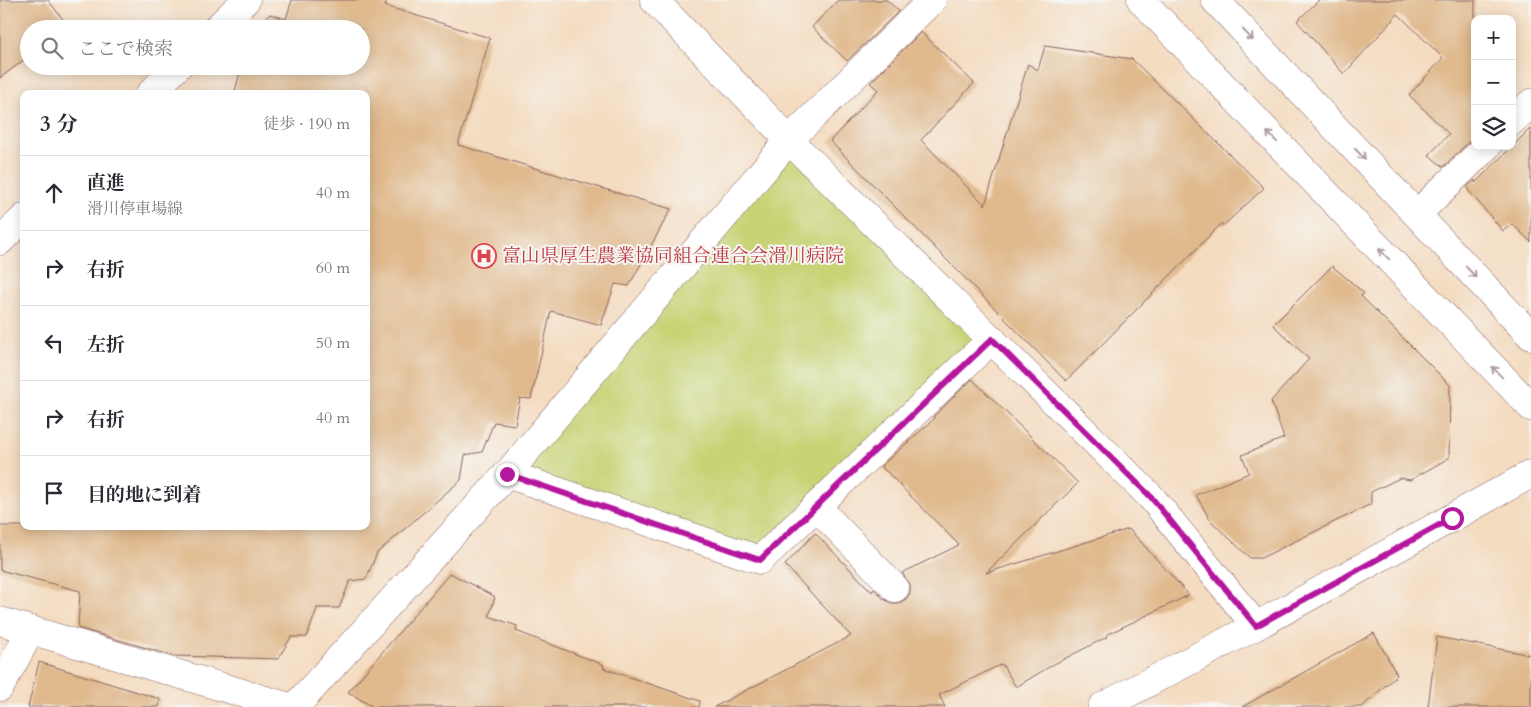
<!DOCTYPE html>
<html lang="ja">
<head>
<meta charset="utf-8">
<style>
	:root { --surface:#fff; --page:#f2f2f3; --text:#2b2b33; --muted:#7c7c81; --line:#e1e1e2 }
	body { margin:0; font-family:Cardo,"Noto Serif JP",serif; background:var(--page); color:var(--text) }
	.controls { position:absolute; right:15px; top:15px; display:grid; overflow:hidden; border-radius:10px; box-shadow:0 2px 12px #0003 }
	.controls button { width:45px; height:45px; display:grid; place-items:center; padding:0; border:0; border-bottom:1px solid var(--line); background:var(--surface); color:var(--text); font:25px sans-serif }
	.stop { position:absolute; width:15px; height:15px; margin:-11px; border:4px solid #b5179e; border-radius:50%; background:#fff }
	.stop.end { background:#b5179e; border-color:#fff; box-shadow:0 1px 5px #0008 }
	.list { margin:0; padding:0; list-style:none }
	h2 { display:flex; justify-content:space-between; align-items:center; height:65px; margin:0; padding:0 20px; font-size:21px }
	h2 small { font-size:16px; font-weight:400; color:var(--muted) }
	.list li { display:grid; grid-template-columns:32px 1fr auto; gap:15px; align-items:center; box-sizing:border-box; height:75px; padding:0 20px; border-top:1px solid var(--line) }
	.list b { display:block; font-size:19px; white-space:nowrap }
	.list p { margin:0; font-size:16px; white-space:nowrap; color:var(--muted) }
	.list em { font-size:16px; font-style:normal; color:var(--muted) }
	.icon { flex:none; width:28px; height:28px; fill:none; stroke:currentColor; stroke-width:2; stroke-linecap:round; stroke-linejoin:round }
	.map { position:relative; flex:none; width:1531px; height:707px; overflow:hidden }
	.search { position:absolute; background:var(--surface); box-shadow:0 2px 12px #0003; left:20px; top:20px; width:350px; height:55px; display:flex; align-items:center; gap:12px; box-sizing:border-box; padding:0 18px; border-radius:28px; color:var(--muted); font-size:19px }
	.panel { position:absolute; background:var(--surface); box-shadow:0 2px 12px #0003; left:20px; top:90px; width:350px; height:440px; border-radius:10px }
	.map>svg:first-child { display:block }
	.green { fill:#c7d375; stroke:#887950 }
	.building { fill:#e0b98d }
	.lines { fill:none; stroke-linecap:round; stroke-linejoin:round }
	.street-casing { stroke:#866160; stroke-width:29 }
	.secondary-casing { stroke:#866160; stroke-width:29 }
	.street { stroke:#fff; stroke-width:28 }
	.secondary { stroke:#fff; stroke-width:28 }
	.oneway { stroke:#ae9aa0 }
	.route { stroke:#b5179e; stroke-width:6 }
	.labels { text-anchor:middle; dominant-baseline:central; stroke-width:4; stroke-linejoin:round; paint-order:stroke }
	.health-label { font-size:19px; fill:#be3a42; stroke:#f6f6f2; text-anchor:start }
</style>
</head>
<body>
<div class="map">
<svg width="1531" height="707" viewBox="0 0 1531 707">
	<rect width="100%" height="100%" fill="#f6f6f2"/>
	<filter id="ink" filterUnits="userSpaceOnUse"><feTurbulence type="fractalNoise" baseFrequency=".02" numOctaves="2"/><feDisplacementMap in="SourceGraphic" scale="10" xChannelSelector="R" yChannelSelector="G"/><feConvolveMatrix kernelMatrix="1 2 1 2 8 2 1 2 1" color-interpolation-filters="sRGB"/></filter>
	<filter id="wash" filterUnits="userSpaceOnUse"><feTurbulence type="fractalNoise" baseFrequency=".0096" numOctaves="4" result="noise"/><feDisplacementMap in="SourceGraphic" scale="20" xChannelSelector="R" yChannelSelector="G"/><feGaussianBlur stdDeviation="1.12" result="paint"/><feColorMatrix in="noise" values="0 0 0 0 0 0 0 0 0 0 0 0 0 0 0 0 0 1.4 0 .05"/><feComposite in="paint" operator="in"/></filter>
	<g filter="url(#wash)">
		<rect width="100%" height="100%" fill="#f4dcc1"/>
		<polygon class="green" points="789,140 986,333 764,553 507,474"/>
		<g id="blocks">
			<g class="building">
				<polygon points="0,0 48,0 68,26 65,29 29,29 29,56 0,78"/>
				<polygon points="292,0 387,0 385,6 490,38 458,145 671,209 629,286 615,284 601,325 551,311 531,399 520,398 515,425 494,422 482,452 465,455 461,480 377,553 366,579 350,581 339,608 317,608 307,637 291,637 278,659 174,656 78,628 80,591 0,570 0,526 366,526 366,94 234,94 242,66 361,66 361,29 253,29 270,14 286,19"/>
				<polygon points="838,0 887,0 899,11 847,61 812,27"/>
				<polygon points="1319,0 1475,0 1475,136 1443,167 1429,155 1449,134 1409,95 1443,58 1398,14 1344,74 1297,21"/>
				<polygon points="921,32 974,83 921,140 985,205 1028,64 1038,70 1045,46 1132,59 1264,188 1223,226 1221,224 1066,381 830,141 878,90 870,83"/>
				<polygon points="1531,128 1531,242 1512,224 1503,231 1468,190 1469,189 1467,187 1475,180 1475,183"/>
				<polygon points="1332,266 1364,293 1361,296 1450,385 1449,458 1410,480 1400,478 1371,492 1371,504 1261,558 1250,558 1210,520 1196,495 1249,473 1242,455 1284,438 1271,401 1309,359 1273,325"/>
				<polygon points="972,379 1078,483 986,573 1129,529 1189,595 1106,635 1107,637 1054,664 1016,687 1002,664 939,695 945,707 714,707 851,636 785,565 815,533 872,592 874,589 884,599 891,603 899,603 906,599 910,593 910,584 902,573 959,545 881,466 935,418 933,417"/>
				<polygon points="450,573 495,597 489,616 517,626 516,631 604,665 603,668 700,701 699,707 373,707 348,692"/>
				<polygon points="1374,633 1397,675 1362,707 1242,707"/>
				<polygon points="1437,637 1531,655 1531,707 1428,707"/>
				<polygon points="39,662 160,699 159,707 28,707"/>
			</g>
		</g>
	</g>
	<g filter="url(#ink)">
		<use href="#blocks" fill-opacity="0" stroke="#866160" stroke-width="1"/>
		<g class="lines">
			<defs>
				<g id="street">
					<polyline points="654,0 789,140 1151,497 1256,626"/>
					<polyline points="216,29 246,0"/>
					<polyline points="150,94 178,66"/>
					<polyline points="1512,121 1531,103"/>
					<polyline points="1417,214 1487,146"/>
					<polyline points="0,241 24,218"/>
					<polyline points="507,474 760,560 992,339"/>
					<polyline points="816,506 895,588"/>
					<polyline points="0,621 289,707"/>
					<polyline points="0,687 31,630"/>
					<polyline points="295,707 507,474 789,140 932,0"/>
				</g>
				<g id="secondary">
					<polyline points="1141,0 1531,407"/>
					<polyline points="1215,0 1531,336"/>
					<polyline points="1102,707 1256,626 1531,474"/>
				</g>
			</defs>
			<use href="#street" class="street-casing"/>
			<use href="#secondary" class="secondary-casing"/>
			<use href="#street" class="street"/>
			<use href="#secondary" class="secondary"/>
		</g>
		<defs><path id="oneway-shaft" d="M-6 0H5M1.5-3L5.5 0L1.5 3" fill="none" stroke-width="1.6" stroke-linecap="round" stroke-linejoin="round" transform="scale(1.25)"/></defs>
		<g class="oneway">
			<use href="#oneway-shaft" transform="translate(1248 35) rotate(47)"/>
			<use href="#oneway-shaft" transform="translate(1272 137) rotate(-134)"/>
			<use href="#oneway-shaft" transform="translate(1360 154) rotate(47)"/>
			<use href="#oneway-shaft" transform="translate(1384 254) rotate(-134)"/>
			<use href="#oneway-shaft" transform="translate(1471 272) rotate(47)"/>
			<use href="#oneway-shaft" transform="translate(1497 372) rotate(-134)"/>
		</g>
	</g>
	<g class="lines" filter="url(#ink)">
		<polyline class="route" points="507,474 760,560 992,339 1151,497 1256,626 1452,518"/>
	</g>
	<defs>
		<symbol id="hospital-ring" viewBox="-11 -11 22 22"><circle r="9.5" fill="#f6f6f2" stroke="#e0444e" stroke-width="1.5"/><path d="M-5-5h3v3.5h4V-5h3V5h-3V1.5h-4V5h-3Z" fill="#e0444e"/></symbol>
	</defs>
	<g fill-rule="evenodd">
		<use href="#hospital-ring" x="470" y="242" width="28" height="28"/>
	</g>
	<g class="labels">
		<g class="health-label">
			<text x="502" y="256">富山県厚生農業協同組合連合会滑川病院</text>
		</g>
	</g>
</svg>
<div class="controls">
<button>+</button>
<button>−</button>
<button><svg class="icon" aria-label="layers" viewBox="0 0 24 24"><path d="M12 4l9 5-9 5-9-5zM3 14l9 5 9-5"/></svg></button>
</div>
<div class="stop" style="left:1452px;top:518px"></div>
<div class="stop end" style="left:507px;top:474px"></div>
<div class="search"><svg class="icon" aria-label="search" viewBox="0 0 24 24"><circle cx="10" cy="10" r="6"/><path d="M15 15l6 6"/></svg>ここで検索</div>
<section class="panel">
<h2>3 分<small>徒歩 · 190 m</small></h2>
<ul class="list">
<li><svg class="icon" aria-label="ahead" viewBox="0 0 24 24"><path d="M12 20V5M6 11l6-6 6 6"/></svg><div><b>直進</b><p>滑川停車場線</p></div><em>40 m</em></li>
<li><svg class="icon" aria-label="right" viewBox="0 0 24 24"><path d="M7 20v-9h11M14 6l5 5-5 5"/></svg><div><b>右折</b></div><em>60 m</em></li>
<li><svg class="icon" aria-label="left" viewBox="0 0 24 24"><path d="M17 20v-9H6M10 6l-5 5 5 5"/></svg><div><b>左折</b></div><em>50 m</em></li>
<li><svg class="icon" aria-label="right" viewBox="0 0 24 24"><path d="M7 20v-9h11M14 6l5 5-5 5"/></svg><div><b>右折</b></div><em>40 m</em></li>
<li><svg class="icon" aria-label="arrive" viewBox="0 0 24 24"><path d="M6 21V4h12l-3 4 3 4H6"/></svg><div><b>目的地に到着</b></div></li>
</ul>
</section>
</div>
</body>
</html>
